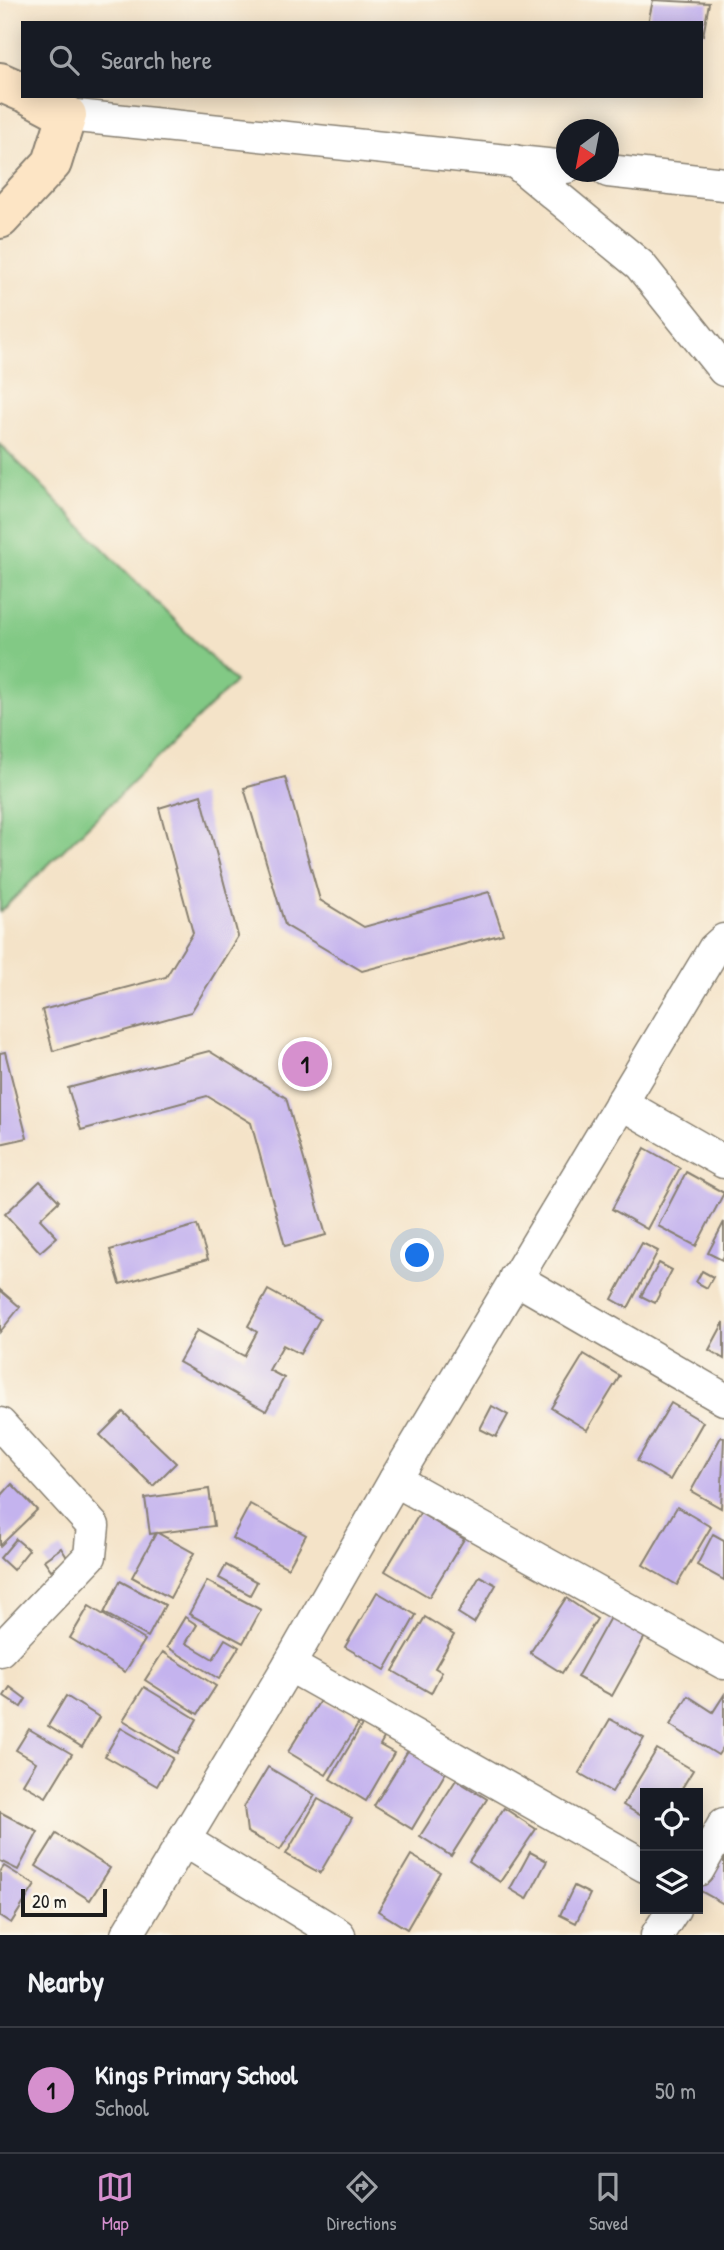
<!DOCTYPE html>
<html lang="en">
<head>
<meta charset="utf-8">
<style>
	:root { --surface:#171b24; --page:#20242c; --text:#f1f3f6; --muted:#9ea1a6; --line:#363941; --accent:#d690ce }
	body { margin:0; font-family:"Patrick Hand",sans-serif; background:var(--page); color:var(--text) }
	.controls { position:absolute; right:21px; bottom:21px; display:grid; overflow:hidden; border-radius:0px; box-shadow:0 4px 18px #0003 }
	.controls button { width:63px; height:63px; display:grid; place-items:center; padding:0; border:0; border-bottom:2px solid var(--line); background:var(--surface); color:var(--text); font:35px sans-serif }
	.compass { position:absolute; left:556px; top:119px; width:63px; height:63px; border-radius:50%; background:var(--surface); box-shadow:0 4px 18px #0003; rotate:212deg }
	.scale { position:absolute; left:21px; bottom:18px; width:86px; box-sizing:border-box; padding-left:7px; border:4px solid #1c1c1c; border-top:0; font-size:19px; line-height:24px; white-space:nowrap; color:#1c1c1c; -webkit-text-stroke:5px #fbf7ec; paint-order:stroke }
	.you { position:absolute; left:418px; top:1256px; width:24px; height:24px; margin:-18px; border:5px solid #fff; border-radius:50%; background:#1a73e8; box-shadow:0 0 0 10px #1a73e833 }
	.badge { display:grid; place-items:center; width:46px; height:46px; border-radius:50%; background:var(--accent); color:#111; font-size:23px; font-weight:700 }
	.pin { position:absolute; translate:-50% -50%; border:4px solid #fff; box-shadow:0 2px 7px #0006 }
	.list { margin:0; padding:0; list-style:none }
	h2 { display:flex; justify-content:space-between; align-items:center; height:91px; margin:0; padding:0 28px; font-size:30px }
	h2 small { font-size:23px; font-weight:400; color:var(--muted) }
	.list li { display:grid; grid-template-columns:46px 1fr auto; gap:21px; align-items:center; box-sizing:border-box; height:126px; padding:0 28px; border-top:2px solid var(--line) }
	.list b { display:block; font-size:26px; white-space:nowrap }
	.list p { margin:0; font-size:23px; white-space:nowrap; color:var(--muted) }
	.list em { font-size:23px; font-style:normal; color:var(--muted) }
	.icon { flex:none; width:38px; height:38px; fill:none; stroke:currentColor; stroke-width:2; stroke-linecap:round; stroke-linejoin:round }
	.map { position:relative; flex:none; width:724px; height:1935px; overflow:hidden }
	.search { position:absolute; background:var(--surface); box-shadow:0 4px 18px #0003; left:21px; right:21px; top:21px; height:77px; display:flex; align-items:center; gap:18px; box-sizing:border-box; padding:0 24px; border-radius:0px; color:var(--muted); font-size:26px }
	.sheet { height:217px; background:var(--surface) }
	nav { display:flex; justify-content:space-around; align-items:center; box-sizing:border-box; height:98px; border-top:2px solid var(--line); background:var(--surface); font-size:19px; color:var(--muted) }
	nav a { display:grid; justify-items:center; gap:4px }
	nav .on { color:var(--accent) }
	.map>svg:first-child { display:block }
	.green { fill:#82c985; stroke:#4f7250; stroke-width:2 }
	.building { fill:#c4b3ee }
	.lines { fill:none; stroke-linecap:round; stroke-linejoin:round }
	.street-casing { stroke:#888072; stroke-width:35 }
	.secondary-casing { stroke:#888072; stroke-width:42 }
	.street { stroke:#fff; stroke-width:32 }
	.secondary { stroke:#fde5c5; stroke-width:38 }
</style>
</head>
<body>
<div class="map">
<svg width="724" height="1935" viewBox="0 0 724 1935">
	<rect width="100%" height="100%" fill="#fbf7ec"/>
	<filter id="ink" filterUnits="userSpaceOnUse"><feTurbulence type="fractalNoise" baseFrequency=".0143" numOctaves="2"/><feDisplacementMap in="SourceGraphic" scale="14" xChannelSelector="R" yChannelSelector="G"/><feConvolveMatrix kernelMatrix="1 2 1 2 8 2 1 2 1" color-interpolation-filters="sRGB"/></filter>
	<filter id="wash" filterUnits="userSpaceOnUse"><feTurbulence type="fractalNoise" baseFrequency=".00686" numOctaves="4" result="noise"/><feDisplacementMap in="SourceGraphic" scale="28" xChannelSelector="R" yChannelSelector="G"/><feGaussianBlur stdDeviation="1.57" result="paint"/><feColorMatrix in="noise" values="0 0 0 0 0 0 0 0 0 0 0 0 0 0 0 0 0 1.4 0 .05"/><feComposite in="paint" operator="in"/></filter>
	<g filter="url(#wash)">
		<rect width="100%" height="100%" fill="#f4e3c8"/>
		<polygon class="green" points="0,444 235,682 0,912"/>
		<g id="blocks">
			<g class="building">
				<polygon points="653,0 709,3 703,36 701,23 648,23"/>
				<polygon points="285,777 320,900 364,927 489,892 503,934 362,971 285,925 244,788"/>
				<polygon points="201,795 238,936 191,1012 53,1051 42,1010 166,977 193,933 159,808"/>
				<polygon points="209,1051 286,1098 326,1235 285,1246 251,1123 207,1096 81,1130 68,1088"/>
				<polygon points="5,1052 27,1138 0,1144 0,1053"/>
				<polygon points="645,1148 680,1168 647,1229 612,1209"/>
				<polygon points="686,1172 724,1193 696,1246 658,1226"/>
				<polygon points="40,1181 59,1201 40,1219 57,1237 40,1252 5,1214"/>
				<polygon points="724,1222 724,1256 722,1260 708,1253"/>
				<polygon points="197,1225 208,1259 120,1284 110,1250"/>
				<polygon points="642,1243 658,1251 628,1308 612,1299"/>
				<polygon points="659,1263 672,1270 655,1303 641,1296"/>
				<polygon points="702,1271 713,1277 707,1288 696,1282"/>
				<polygon points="0,1290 20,1307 0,1332"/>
				<polygon points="268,1290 320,1319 300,1354 283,1345 269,1370 284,1378 266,1411 179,1362 197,1330 244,1356 257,1332 248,1326"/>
				<polygon points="724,1322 724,1359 709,1350"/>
				<polygon points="584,1354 620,1376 587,1430 551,1408"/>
				<polygon points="671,1403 703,1422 670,1480 637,1461"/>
				<polygon points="492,1406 508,1415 496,1437 480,1429"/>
				<polygon points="123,1412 176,1463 153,1486 100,1435"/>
				<polygon points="721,1437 724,1438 721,1508 691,1491"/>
				<polygon points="12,1484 37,1510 0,1546 0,1497"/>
				<polygon points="209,1489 214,1526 158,1533 194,1553 170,1598 132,1577 156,1533 150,1534 145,1498"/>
				<polygon points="250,1504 306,1535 288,1568 232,1538"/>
				<polygon points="677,1507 711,1527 677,1585 643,1565"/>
				<polygon points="420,1513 464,1539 429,1597 385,1571"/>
				<polygon points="713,1534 724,1540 724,1580 697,1565"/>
				<polygon points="16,1539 29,1550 13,1570 0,1558"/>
				<polygon points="61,1548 68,1559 51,1570 44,1560"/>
				<polygon points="226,1565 257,1582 250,1595 219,1578"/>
				<polygon points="480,1576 496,1585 474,1623 458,1613"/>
				<polygon points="120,1581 165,1605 148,1637 104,1613"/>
				<polygon points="207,1581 261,1610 243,1643 189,1614"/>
				<polygon points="377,1592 416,1615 385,1670 345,1647"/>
				<polygon points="566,1598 597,1619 562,1673 530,1653"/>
				<polygon points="89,1606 145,1640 125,1672 70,1638"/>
				<polygon points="613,1612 648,1631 612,1696 577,1677"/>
				<polygon points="185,1617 197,1625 186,1643 213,1659 225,1639 239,1647 219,1679 167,1647"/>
				<polygon points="425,1617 454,1635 435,1668 442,1672 431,1693 393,1671"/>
				<polygon points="163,1652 216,1686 198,1714 145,1680"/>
				<polygon points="10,1687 26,1699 21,1707 4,1696"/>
				<polygon points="144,1687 197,1719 177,1753 123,1720"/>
				<polygon points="724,1695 724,1746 718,1755 670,1725 688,1696 713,1712"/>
				<polygon points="66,1696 99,1717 82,1747 48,1726"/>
				<polygon points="321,1699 359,1723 326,1775 288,1752"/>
				<polygon points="610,1719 644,1738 612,1792 579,1773"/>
				<polygon points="363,1723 385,1736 380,1745 394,1753 366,1801 330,1779"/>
				<polygon points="121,1728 173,1758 157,1786 105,1756"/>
				<polygon points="29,1729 72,1754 46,1797 23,1784 36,1762 16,1750"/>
				<polygon points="409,1749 446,1772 412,1829 374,1806"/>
				<polygon points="657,1749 693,1770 679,1793 645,1793 645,1818 623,1805"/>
				<polygon points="268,1767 315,1795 280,1850 247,1832 244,1807"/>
				<polygon points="456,1780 487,1799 451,1856 420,1836"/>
				<polygon points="318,1799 352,1818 320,1873 286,1854"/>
				<polygon points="504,1808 536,1829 500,1882 469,1861"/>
				<polygon points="0,1812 38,1832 18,1870 0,1861"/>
				<polygon points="56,1834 110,1868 90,1900 36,1866"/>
				<polygon points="724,1845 724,1904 699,1890"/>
				<polygon points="530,1852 547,1861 527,1899 510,1889"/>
				<polygon points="411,1855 440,1872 407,1929 378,1911"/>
				<polygon points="4,1866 35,1885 11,1923 0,1916 0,1872"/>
				<polygon points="574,1886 590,1894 576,1923 560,1915"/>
			</g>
		</g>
	</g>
	<g filter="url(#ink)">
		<use href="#blocks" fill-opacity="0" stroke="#888072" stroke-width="2"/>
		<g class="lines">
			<defs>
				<g id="street">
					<polyline points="67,115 566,167"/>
					<polyline points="514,161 640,265 724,370"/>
					<polyline points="608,171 724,184"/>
					<polyline points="621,1103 724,1162"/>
					<polyline points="515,1278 724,1399"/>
					<polyline points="0,1424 93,1526 90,1556 0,1650"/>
					<polyline points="395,1480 724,1663"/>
					<polyline points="289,1665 645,1866"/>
					<polyline points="184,1840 339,1935"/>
					<polyline points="698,1870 724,1824"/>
					<polyline points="127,1935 289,1665 395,1480 714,949 724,940"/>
					<polyline points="657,1935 674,1909"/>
				</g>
				<g id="secondary">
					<polyline points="0,82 23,92"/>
					<polyline points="0,219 52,163 67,115 31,96"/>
				</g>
			</defs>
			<use href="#street" class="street-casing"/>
			<use href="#secondary" class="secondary-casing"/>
			<use href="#street" class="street"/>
			<use href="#secondary" class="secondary"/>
		</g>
	</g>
</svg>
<div class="controls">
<button><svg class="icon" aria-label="locate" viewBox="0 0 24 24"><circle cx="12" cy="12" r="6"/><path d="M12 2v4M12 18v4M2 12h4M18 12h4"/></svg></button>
<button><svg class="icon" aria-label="layers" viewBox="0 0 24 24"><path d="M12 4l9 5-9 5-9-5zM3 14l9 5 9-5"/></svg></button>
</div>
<svg class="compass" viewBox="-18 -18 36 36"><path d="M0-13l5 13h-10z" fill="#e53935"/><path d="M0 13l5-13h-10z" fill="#9ea1a6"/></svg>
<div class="scale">20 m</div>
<div class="you"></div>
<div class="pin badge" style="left:305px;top:1064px">1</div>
<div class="search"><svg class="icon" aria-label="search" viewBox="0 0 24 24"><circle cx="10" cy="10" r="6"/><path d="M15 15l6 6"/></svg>Search here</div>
</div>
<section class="sheet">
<h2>Nearby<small></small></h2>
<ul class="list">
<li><span class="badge">1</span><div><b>Kings Primary School</b><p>School</p></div><em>50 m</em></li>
</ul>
</section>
<nav>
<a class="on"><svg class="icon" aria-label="map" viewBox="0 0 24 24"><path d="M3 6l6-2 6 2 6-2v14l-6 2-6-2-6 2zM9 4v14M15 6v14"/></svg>Map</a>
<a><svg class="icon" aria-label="directions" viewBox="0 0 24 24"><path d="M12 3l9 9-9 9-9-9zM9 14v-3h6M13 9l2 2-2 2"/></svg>Directions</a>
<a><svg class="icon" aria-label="saved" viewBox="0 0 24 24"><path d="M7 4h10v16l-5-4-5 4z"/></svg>Saved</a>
</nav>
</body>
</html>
